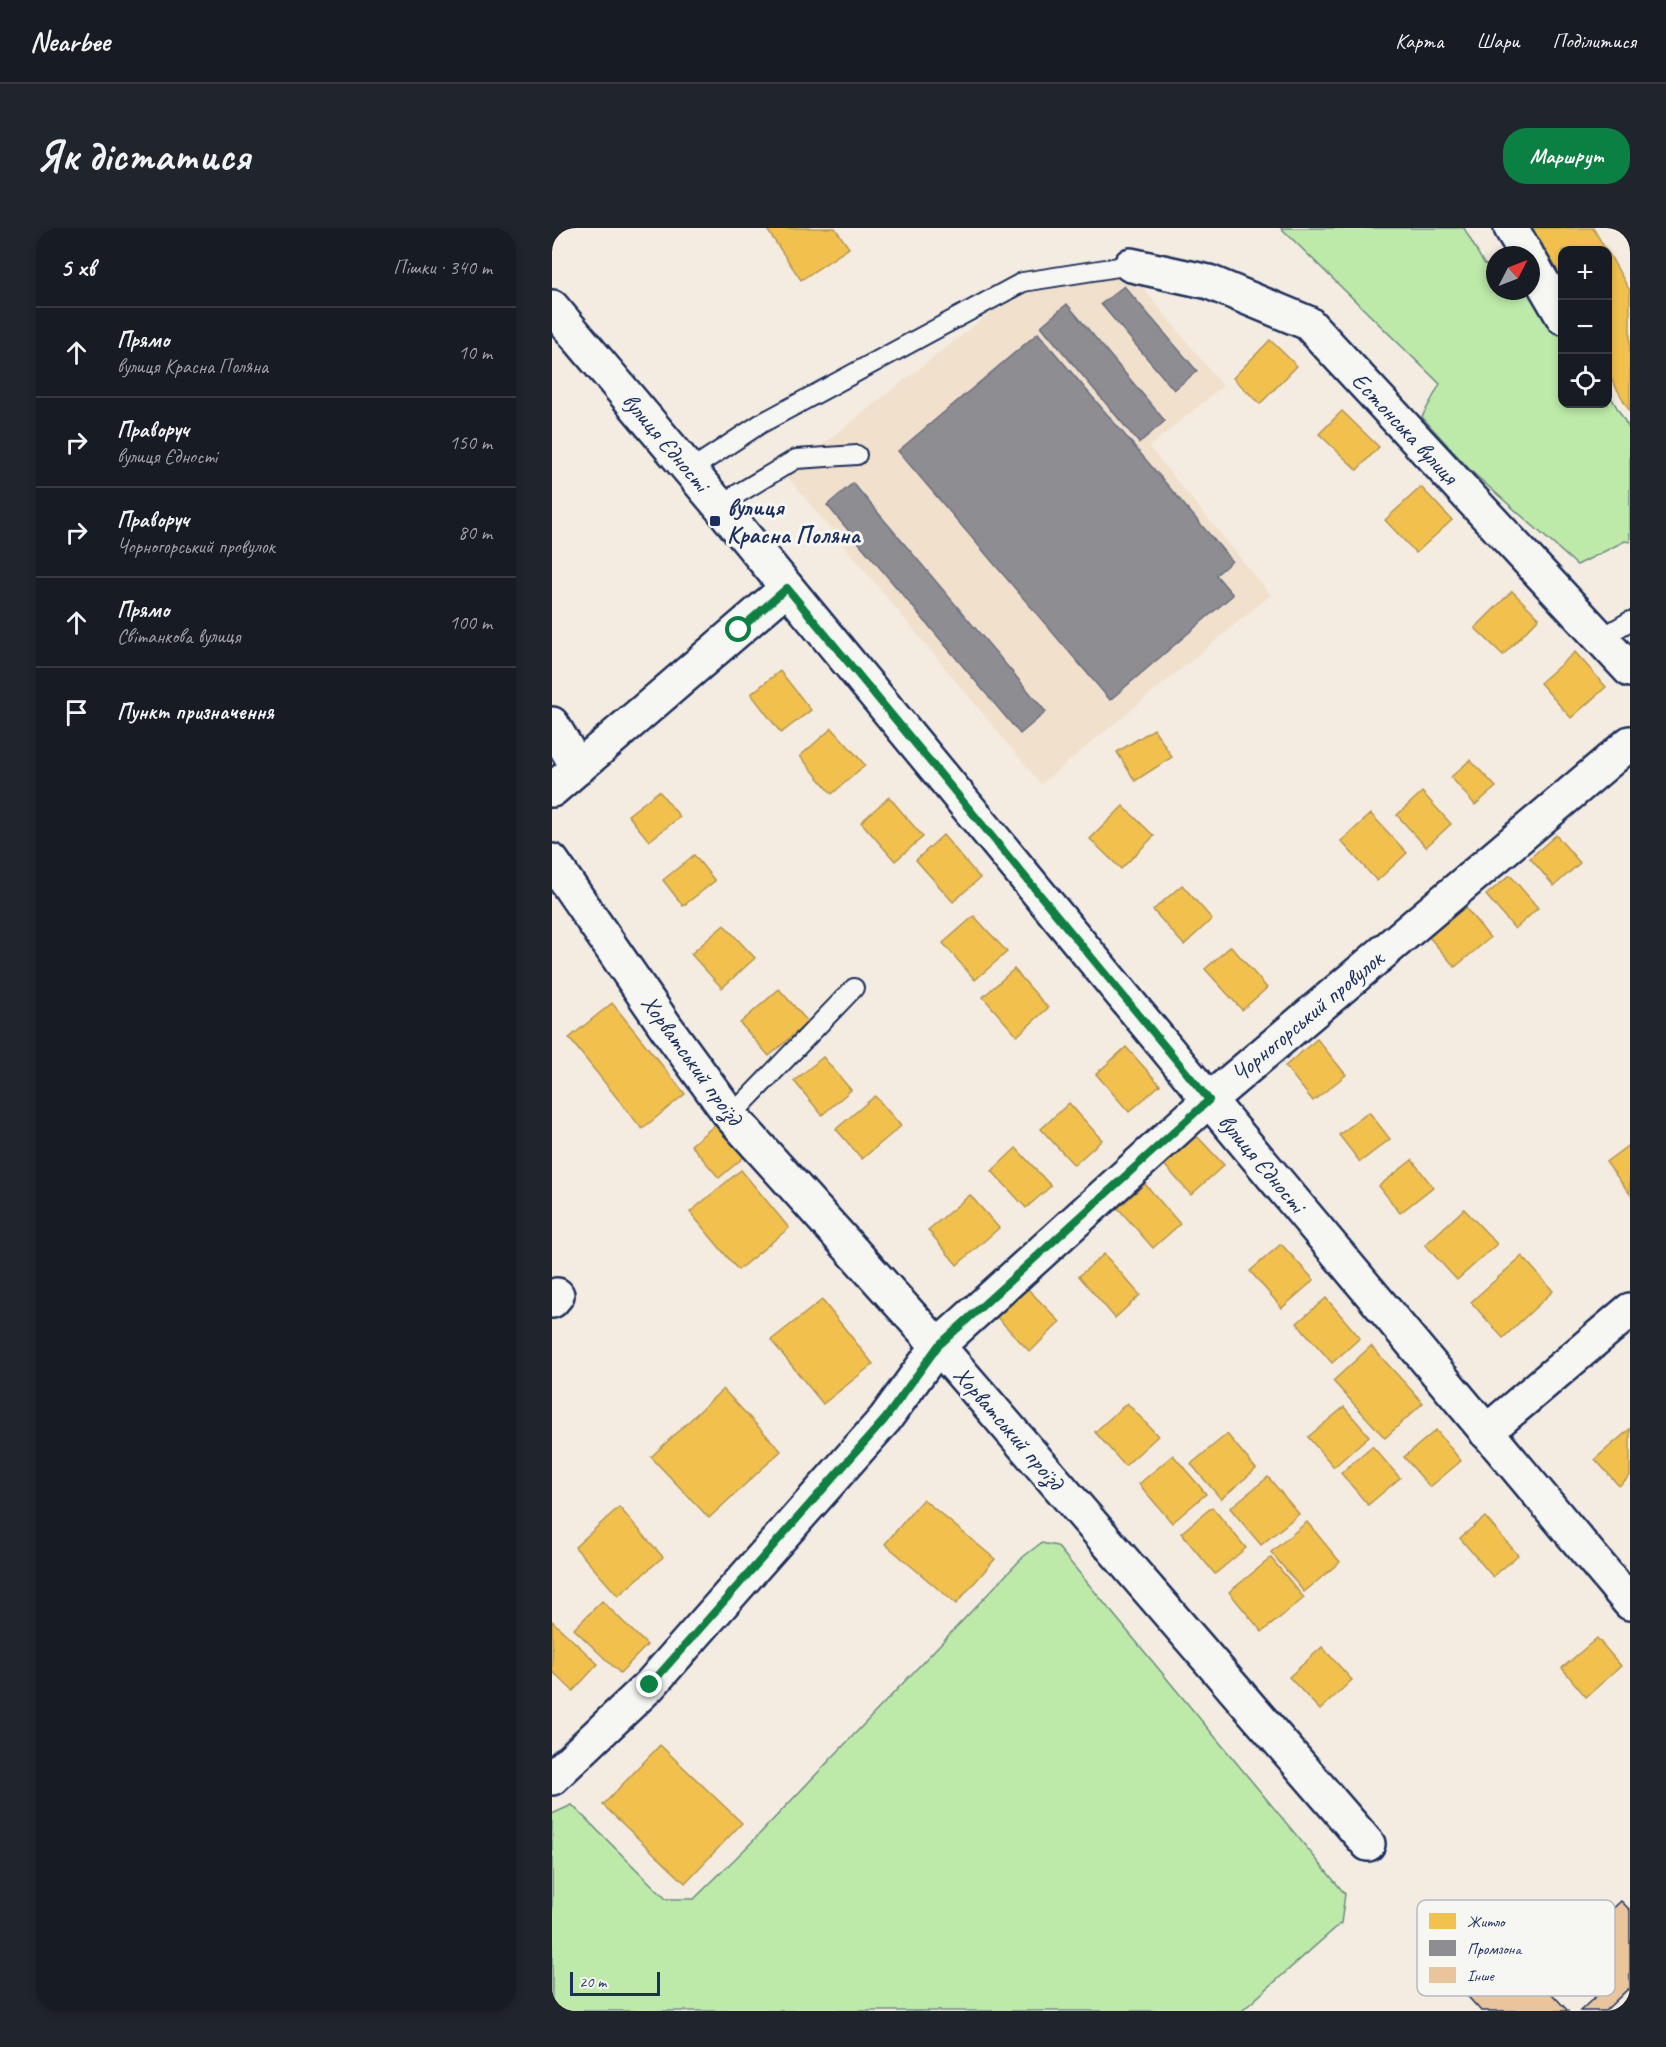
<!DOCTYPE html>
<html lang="uk">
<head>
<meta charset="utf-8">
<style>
	:root { --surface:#171b24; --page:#20242c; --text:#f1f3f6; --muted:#9ea1a6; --line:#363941; --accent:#0b8043 }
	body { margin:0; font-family:Caveat,sans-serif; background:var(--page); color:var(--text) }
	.controls { position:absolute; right:18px; top:18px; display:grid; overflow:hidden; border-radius:12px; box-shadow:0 3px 9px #0003 }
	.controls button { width:54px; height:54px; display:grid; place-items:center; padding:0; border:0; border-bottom:2px solid var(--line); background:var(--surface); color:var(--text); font:30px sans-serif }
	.compass { position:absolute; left:934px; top:18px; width:54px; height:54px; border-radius:50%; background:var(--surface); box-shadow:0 3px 9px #0003; rotate:48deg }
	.scale { position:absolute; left:18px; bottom:15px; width:90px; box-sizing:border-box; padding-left:6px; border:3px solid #1b2f5e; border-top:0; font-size:16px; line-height:21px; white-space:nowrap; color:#1b2f5e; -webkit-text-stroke:4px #f6f6f2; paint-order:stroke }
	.stop { position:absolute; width:18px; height:18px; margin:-14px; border:4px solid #0b8043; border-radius:50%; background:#fff }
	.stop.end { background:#0b8043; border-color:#fff; box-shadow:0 2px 6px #0008 }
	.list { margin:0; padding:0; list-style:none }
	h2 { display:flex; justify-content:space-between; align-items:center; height:78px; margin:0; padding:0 24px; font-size:26px }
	h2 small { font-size:20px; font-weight:400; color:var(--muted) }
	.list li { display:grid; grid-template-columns:39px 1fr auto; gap:18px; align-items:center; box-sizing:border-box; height:90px; padding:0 24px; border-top:2px solid var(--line) }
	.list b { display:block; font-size:22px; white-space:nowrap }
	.list p { margin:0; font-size:20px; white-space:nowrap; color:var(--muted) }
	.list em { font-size:20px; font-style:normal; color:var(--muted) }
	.icon { flex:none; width:33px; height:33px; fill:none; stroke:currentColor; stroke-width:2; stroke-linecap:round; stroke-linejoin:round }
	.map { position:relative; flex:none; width:1078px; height:1783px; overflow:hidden; border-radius:24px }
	header { display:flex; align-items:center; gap:36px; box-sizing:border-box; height:84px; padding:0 30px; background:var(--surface); border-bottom:2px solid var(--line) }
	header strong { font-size:28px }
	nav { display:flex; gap:33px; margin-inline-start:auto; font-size:21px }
	.intro { display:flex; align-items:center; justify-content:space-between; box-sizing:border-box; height:144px; padding:0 36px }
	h1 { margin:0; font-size:42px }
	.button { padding:15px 27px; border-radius:24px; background:var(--accent); color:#fff; font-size:21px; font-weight:700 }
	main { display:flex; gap:36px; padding:0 36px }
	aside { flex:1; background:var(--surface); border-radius:24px; box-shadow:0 3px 9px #0003 }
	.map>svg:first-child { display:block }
	.built { fill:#f1e0cc }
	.green { fill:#bdeaa8; stroke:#6c8c83; stroke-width:1.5 }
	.homes { fill:#f2c14e; stroke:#b29553; stroke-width:1.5 }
	.industry { fill:#8d8d92; stroke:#6b7182; stroke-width:1.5 }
	.building { fill:#eac59b; stroke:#1b2f5e; stroke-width:1.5 }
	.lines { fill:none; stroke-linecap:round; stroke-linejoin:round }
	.service-casing { stroke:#1b2f5e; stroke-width:22 }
	.minor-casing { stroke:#1b2f5e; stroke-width:38 }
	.tertiary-casing { stroke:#1b2f5e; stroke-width:38 }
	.secondary-casing { stroke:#1b2f5e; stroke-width:38 }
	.service { stroke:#f6f6f2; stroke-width:18 }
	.minor { stroke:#f6f6f2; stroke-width:33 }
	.tertiary { stroke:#f6f6f2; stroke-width:33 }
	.secondary { stroke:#f6f6f2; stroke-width:33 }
	.route { stroke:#0b8043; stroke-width:8 }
	.poi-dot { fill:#1b2f5e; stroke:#f6f6f2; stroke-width:2 }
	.labels { text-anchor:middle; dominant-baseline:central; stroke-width:6; stroke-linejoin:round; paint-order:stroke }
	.street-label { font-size:24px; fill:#1b2f5e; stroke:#f6f6f2 }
	.poi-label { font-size:24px; font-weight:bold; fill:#1b2f5e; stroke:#f6f6f2; text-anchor:start }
	.key { fill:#f6f6f2; stroke:#b4bac6; stroke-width:1.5 }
	.key-label { font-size:16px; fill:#1b2f5e }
</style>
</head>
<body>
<header>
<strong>Nearbee</strong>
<nav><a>Карта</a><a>Шари</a><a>Поділитися</a></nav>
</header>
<div class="intro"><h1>Як дістатися</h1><a class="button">Маршрут</a></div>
<main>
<aside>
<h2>5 хв<small>Пішки · 340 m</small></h2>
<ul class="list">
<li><svg class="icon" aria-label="ahead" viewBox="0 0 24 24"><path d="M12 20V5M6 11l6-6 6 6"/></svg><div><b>Прямо</b><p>вулиця Красна Поляна</p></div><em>10 m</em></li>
<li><svg class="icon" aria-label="right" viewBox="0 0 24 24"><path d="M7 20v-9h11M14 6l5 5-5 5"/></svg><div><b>Праворуч</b><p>вулиця Єдності</p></div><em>150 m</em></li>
<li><svg class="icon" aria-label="right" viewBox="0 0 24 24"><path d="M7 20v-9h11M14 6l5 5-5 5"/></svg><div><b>Праворуч</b><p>Чорногорський провулок</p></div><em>80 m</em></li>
<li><svg class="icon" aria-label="ahead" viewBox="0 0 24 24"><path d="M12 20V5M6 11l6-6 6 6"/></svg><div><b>Прямо</b><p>Світанкова вулиця</p></div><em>100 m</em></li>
<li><svg class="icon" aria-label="arrive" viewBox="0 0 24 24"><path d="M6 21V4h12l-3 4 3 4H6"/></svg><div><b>Пункт призначення</b></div></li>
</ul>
</aside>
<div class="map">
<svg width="1078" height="1783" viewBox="0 0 1078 1783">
	<rect width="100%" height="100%" fill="#f4ece1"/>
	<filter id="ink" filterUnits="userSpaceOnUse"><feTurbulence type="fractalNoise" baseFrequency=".0167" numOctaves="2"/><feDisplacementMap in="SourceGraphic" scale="12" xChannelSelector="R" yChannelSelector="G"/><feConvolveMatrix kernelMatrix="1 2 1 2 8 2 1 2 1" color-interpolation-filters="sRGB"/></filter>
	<g filter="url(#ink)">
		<polygon class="built" points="577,43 671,158 597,219 719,367 489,556 233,246 465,64"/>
		<g class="green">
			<polygon points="729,0 912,0 932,36 943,41 943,63 979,63 1010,88 1011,176 1056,176 1056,164 1078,202 1078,314 1073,313 1025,337 919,243 870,189 888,156"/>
			<polygon points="489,1315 505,1318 793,1666 789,1695 690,1783 0,1783 0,1586 20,1577 114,1671 142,1671 196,1618 471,1329"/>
		</g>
		<g class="homes">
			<polygon points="214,0 283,0 297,20 249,52"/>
			<polygon points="973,0 1041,0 1054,22 1011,22 1011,66"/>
			<polygon points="1056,24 1078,63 1078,184 1056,145"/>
			<polygon points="718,112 745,138 708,176 681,150"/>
			<polygon points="790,183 827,219 805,242 767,206"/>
			<polygon points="869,259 900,292 864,325 833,292"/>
			<polygon points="960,363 987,390 951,427 923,400"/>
			<polygon points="1023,424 1054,459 1019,490 988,455"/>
			<polygon points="228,443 259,482 229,505 199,466"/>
			<polygon points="280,500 313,537 280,566 248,528"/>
			<polygon points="602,501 620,529 583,553 565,524"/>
			<polygon points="918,532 944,559 923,577 899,549"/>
			<polygon points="107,563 128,589 97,613 76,587"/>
			<polygon points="870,564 899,596 874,619 845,587"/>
			<polygon points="337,569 371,609 343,633 309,594"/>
			<polygon points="571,578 602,608 569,641 538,611"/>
			<polygon points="819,586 855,625 825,653 789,613"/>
			<polygon points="391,607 428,650 401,674 364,632"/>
			<polygon points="1004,607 1028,635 1002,658 978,630"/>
			<polygon points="142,627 163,653 131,678 111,652"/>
			<polygon points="958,647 986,680 963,701 934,667"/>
			<polygon points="630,657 660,691 632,717 601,682"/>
			<polygon points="913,679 938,710 903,739 877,709"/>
			<polygon points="422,688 455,724 423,752 391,715"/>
			<polygon points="172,697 203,730 170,760 139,726"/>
			<polygon points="679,718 715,760 690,782 653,741"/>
			<polygon points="462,741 496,780 465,808 431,769"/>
			<polygon points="227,761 256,794 217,828 188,795"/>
			<polygon points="60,775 133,866 90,901 17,810"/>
			<polygon points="765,811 794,847 761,873 733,838"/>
			<polygon points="574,819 608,857 577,884 544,846"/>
			<polygon points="271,829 299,862 270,887 242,853"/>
			<polygon points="323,868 349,898 310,931 284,901"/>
			<polygon points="517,875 550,912 522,937 489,901"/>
			<polygon points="817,884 838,911 808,934 787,907"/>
			<polygon points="170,891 198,924 167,950 139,917"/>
			<polygon points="641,904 672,937 639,967 609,933"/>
			<polygon points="1078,916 1078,966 1054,934"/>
			<polygon points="464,920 499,958 474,980 440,943"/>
			<polygon points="860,932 881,959 848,985 827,958"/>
			<polygon points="189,942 237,1000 186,1042 138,984"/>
			<polygon points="593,956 628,996 601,1020 566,980"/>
			<polygon points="418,967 447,1000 405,1037 376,1002"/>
			<polygon points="912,981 945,1016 905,1052 873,1017"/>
			<polygon points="729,1016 762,1052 730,1080 698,1043"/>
			<polygon points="552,1026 588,1067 563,1090 527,1048"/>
			<polygon points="970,1028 1001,1063 951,1110 919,1074"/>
			<polygon points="472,1057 508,1094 478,1124 442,1086"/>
			<polygon points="774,1070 808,1110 780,1135 745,1095"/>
			<polygon points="270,1072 321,1136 271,1176 219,1112"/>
			<polygon points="819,1118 871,1175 833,1210 781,1153"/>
			<polygon points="171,1161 229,1223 157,1290 99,1229"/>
			<polygon points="575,1175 606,1208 573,1238 543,1204"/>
			<polygon points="792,1179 817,1208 782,1239 756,1209"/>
			<polygon points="1078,1201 1078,1248 1067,1258 1043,1231"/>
			<polygon points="884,1202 909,1233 878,1259 852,1229"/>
			<polygon points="675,1206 704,1241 669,1271 639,1236"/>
			<polygon points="820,1218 848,1250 816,1277 789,1245"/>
			<polygon points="621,1227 654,1266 620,1295 587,1256"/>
			<polygon points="716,1249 747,1286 709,1317 678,1280"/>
			<polygon points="371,1271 443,1331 404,1376 333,1316"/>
			<polygon points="67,1279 111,1329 66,1368 23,1319"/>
			<polygon points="660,1279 694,1320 663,1346 629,1305"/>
			<polygon points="933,1289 966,1327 941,1349 908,1310"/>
			<polygon points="755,1294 788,1334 752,1364 719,1324"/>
			<polygon points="719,1330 752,1370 710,1404 677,1364"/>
			<polygon points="50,1373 95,1417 68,1445 22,1401"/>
			<polygon points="0,1393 46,1436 21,1463 0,1443"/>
			<polygon points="1045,1410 1069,1438 1034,1469 1010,1440"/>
			<polygon points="770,1419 800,1452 768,1482 737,1449"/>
			<polygon points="108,1517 190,1595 133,1655 51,1577"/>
		</g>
		<g class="industry">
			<polygon points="572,58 645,143 622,162 549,76"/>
			<polygon points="515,76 613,193 587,215 489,98"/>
			<polygon points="486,105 680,333 664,347 681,367 558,472 346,223"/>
			<polygon points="301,255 494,484 468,506 275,277"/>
		</g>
		<g class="building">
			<polygon points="1069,1673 1078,1682 1078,1764 1076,1761 1053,1783 1028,1783 1060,1753 1024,1715"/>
			<polygon points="945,1707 1016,1783 929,1783 899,1750"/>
		</g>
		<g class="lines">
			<defs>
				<g id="service">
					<polyline points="138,242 208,196 471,54 579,37"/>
					<polyline points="167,277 244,231 305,227"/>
					<polyline points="1049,410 1078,393"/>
					<polyline points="179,888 302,760"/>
				</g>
				<g id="minor">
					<polyline points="959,0 975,27"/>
					<polyline points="979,34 1011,89"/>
					<polyline points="579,37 657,54 756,95 1078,442"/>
					<polyline points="0,496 26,540"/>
					<polyline points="0,633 114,799 179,888 386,1118 816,1616"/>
					<polyline points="0,1073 5,1067"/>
					<polyline points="0,1550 98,1457 333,1191 386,1118 657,872 1078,515"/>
				</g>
				<g id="tertiary">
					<polyline points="0,562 235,360"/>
					<polyline points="934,1204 1078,1082"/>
				</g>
				<polyline id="secondary" points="0,79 167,277 657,872 1078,1375"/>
			</defs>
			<use href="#service" class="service-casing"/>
			<use href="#minor" class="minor-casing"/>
			<use href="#tertiary" class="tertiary-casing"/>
			<use href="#secondary" class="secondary-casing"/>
			<use href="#service" class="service"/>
			<use href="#minor" class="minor"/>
			<use href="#tertiary" class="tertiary"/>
			<use href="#secondary" class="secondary"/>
		</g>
	</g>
	<g class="lines" filter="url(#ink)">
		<polyline class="route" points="98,1457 333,1191 386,1118 657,872 235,360 187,402"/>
	</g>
	<rect class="poi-dot" x="157" y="287" width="12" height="12" rx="3"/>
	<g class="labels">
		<g class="street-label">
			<text transform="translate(853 200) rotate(47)">Естонська вулиця</text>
			<text transform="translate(114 214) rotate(50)">вулиця Єдності</text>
			<text transform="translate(755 788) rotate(-40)">Чорногорський провулок</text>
			<text transform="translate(140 832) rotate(54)">Хорватський проїзд</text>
			<text transform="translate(710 935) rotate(50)">вулиця Єдності</text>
			<text transform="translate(457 1200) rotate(49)">Хорватський проїзд</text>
		</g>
		<g class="poi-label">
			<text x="175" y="279">вулиця<tspan x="175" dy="28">Красна Поляна</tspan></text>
		</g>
	</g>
	<rect x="865" y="1672" width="198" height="96" rx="9" class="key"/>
	<rect x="877" y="1685" width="27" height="16" fill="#f2c14e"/>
	<rect x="877" y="1712" width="27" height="16" fill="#8d8d92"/>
	<rect x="877" y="1739" width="27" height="16" fill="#eac59b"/>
	<g class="key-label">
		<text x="915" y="1699">Житло</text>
		<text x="915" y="1726">Промзона</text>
		<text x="915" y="1753">Інше</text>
	</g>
</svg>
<div class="controls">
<button>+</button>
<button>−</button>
<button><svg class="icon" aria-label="locate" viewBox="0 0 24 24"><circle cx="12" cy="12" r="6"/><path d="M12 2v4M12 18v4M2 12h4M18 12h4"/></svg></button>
</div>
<svg class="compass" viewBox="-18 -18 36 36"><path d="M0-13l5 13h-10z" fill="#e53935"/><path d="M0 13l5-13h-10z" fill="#9ea1a6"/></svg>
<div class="scale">20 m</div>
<div class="stop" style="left:187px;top:402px"></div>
<div class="stop end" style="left:98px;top:1457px"></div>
</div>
</main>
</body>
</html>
